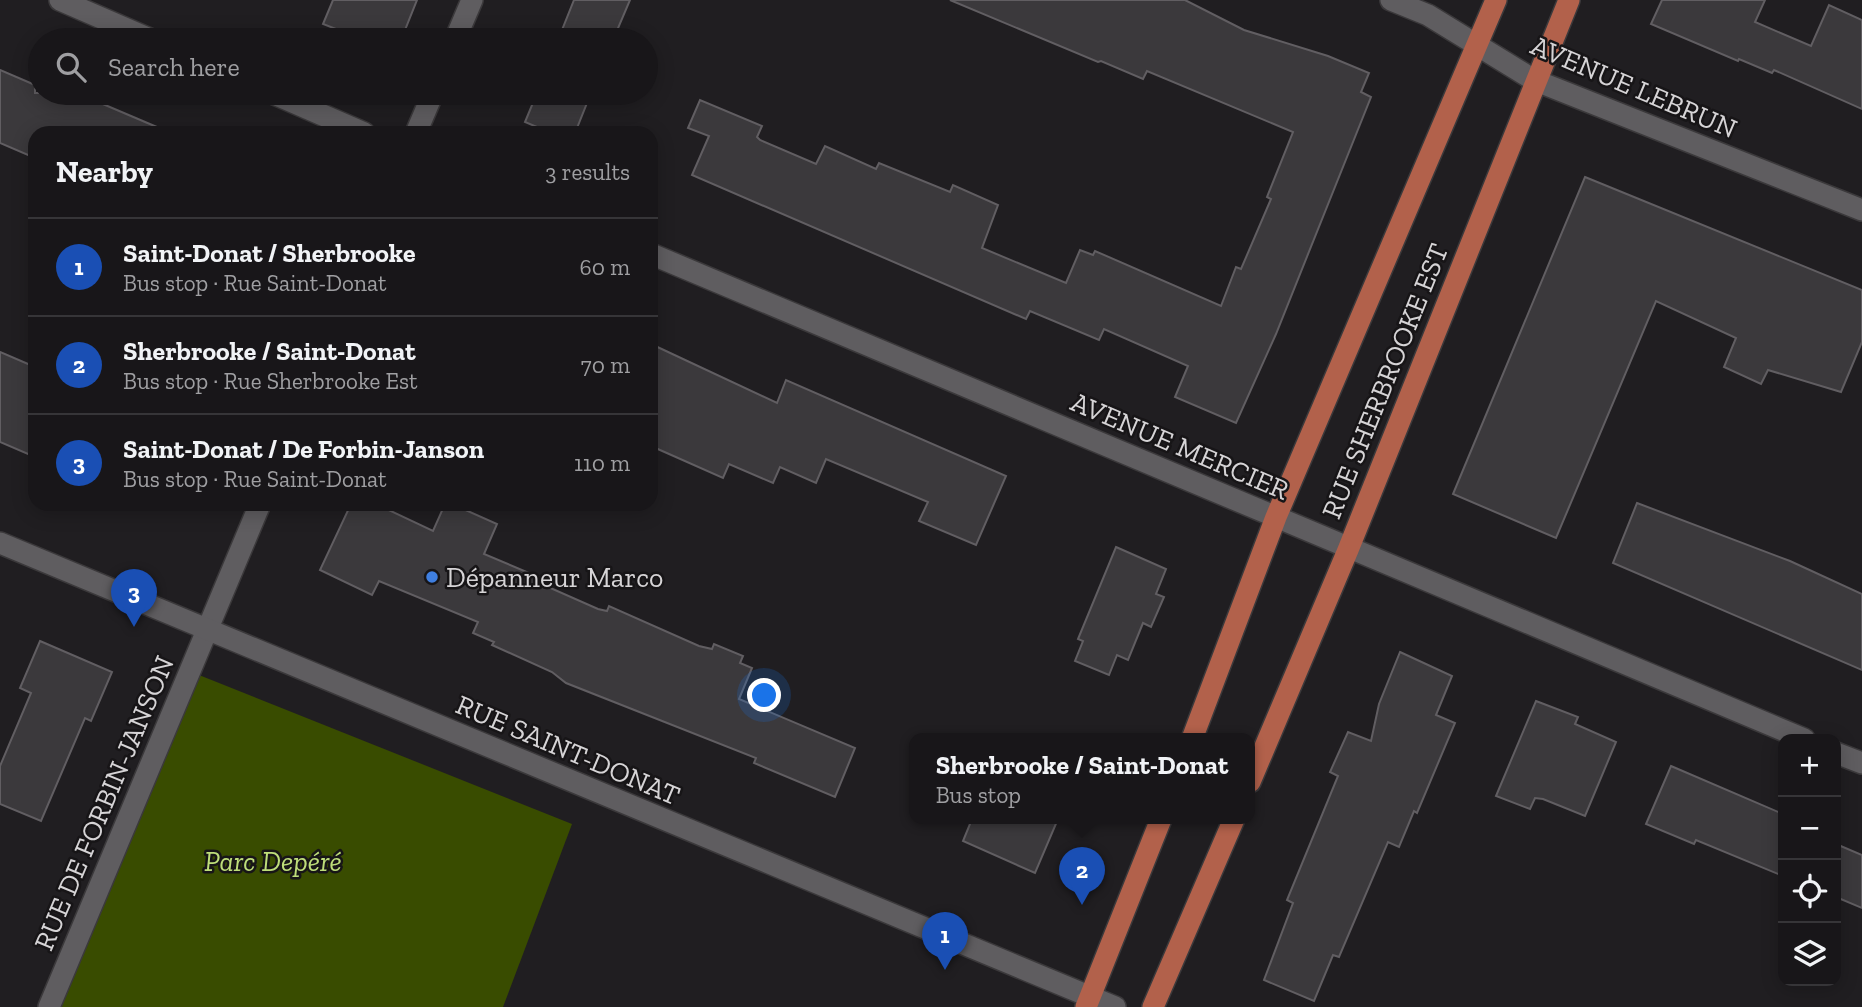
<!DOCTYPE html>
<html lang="en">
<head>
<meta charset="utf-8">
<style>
	:root { --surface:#181619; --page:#211f22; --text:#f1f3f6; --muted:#9f9fa2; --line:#363538; --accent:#52ccd6 }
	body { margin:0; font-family:"Zilla Slab",serif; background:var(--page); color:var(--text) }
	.controls { position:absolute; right:21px; bottom:21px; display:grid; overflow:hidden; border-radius:14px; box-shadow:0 4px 18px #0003 }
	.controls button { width:63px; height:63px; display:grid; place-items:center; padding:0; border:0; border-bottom:2px solid var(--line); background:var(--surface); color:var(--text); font:35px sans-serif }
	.you { position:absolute; left:765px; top:696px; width:24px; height:24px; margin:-18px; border:5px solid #fff; border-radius:50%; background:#1a73e8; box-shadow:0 0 0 10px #1a73e833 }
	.badge { display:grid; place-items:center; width:46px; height:46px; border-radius:50%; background:var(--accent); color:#fff; font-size:23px; font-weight:700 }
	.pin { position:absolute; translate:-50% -58px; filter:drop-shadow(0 2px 4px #0008) }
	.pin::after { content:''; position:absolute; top:37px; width:24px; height:21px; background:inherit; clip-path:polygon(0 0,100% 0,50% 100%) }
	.popup { position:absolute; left:909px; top:733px; width:346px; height:91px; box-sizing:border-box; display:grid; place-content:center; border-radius:14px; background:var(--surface); filter:drop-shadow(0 2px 5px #0005); font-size:23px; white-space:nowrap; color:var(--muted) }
	.popup b { font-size:26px; color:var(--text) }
	.popup::after { content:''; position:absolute; left:50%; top:100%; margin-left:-14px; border:14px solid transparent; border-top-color:var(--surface) }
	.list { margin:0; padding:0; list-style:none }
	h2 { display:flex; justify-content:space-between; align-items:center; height:91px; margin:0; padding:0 28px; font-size:30px }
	h2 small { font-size:23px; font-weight:400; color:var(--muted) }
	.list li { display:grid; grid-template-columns:46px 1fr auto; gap:21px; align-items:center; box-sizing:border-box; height:98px; padding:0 28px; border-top:2px solid var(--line) }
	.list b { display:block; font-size:26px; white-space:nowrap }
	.list p { margin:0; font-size:23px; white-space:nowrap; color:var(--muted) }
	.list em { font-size:23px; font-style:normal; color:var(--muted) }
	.icon { flex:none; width:38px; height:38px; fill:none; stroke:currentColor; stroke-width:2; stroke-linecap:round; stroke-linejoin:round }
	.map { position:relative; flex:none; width:1862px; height:1007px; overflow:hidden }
	.search { position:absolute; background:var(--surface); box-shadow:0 4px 18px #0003; left:28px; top:28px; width:630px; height:77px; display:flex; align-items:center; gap:18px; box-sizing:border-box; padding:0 24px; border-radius:38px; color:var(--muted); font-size:26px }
	.panel { position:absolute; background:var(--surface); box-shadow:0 4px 18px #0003; left:28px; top:126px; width:630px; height:385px; border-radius:21px }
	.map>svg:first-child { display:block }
	.green { fill:#394c00 }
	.building { fill:#3b393c; stroke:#615e62; stroke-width:2 }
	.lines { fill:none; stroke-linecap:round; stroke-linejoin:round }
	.minor-casing { stroke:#3b393b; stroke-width:24 }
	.tertiary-casing { stroke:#3b393b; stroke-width:24 }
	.primary-casing { stroke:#3b393b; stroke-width:24 }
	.minor { stroke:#5f5d60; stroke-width:21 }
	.tertiary { stroke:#5f5d60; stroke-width:21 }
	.primary { stroke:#b2614b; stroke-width:21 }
	.shop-dot { fill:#3f7fe0; stroke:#171517; stroke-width:2.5 }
	.labels { text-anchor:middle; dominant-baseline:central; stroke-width:5; stroke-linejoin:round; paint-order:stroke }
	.street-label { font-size:28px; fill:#d6d4d6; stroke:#171517 }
	.poi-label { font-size:28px; fill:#d6d4d6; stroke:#171517; text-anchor:start }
	.park-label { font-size:28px; font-style:italic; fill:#bede7a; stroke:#171517 }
</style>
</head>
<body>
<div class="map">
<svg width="1862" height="1007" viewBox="0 0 1862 1007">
	<rect width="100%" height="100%" fill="#201e21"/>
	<polygon class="green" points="194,673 572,824 503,1007 53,1007"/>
	<g class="building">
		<polygon points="333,0 417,0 401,40 364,40 323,24"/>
		<polygon points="574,0 630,0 613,40 558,40"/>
		<polygon points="950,0 1185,0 1244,30 1328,56 1369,73 1361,92 1371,97 1276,334 1236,423 1175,397 1188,366 1104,329 1099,340 1030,311 1026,319 692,175 709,136 688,128 700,100 762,126 757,137 760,140 816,164 825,146 876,169 879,163 950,192 953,185 998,205 982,248 1066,283 1080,250 1093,255 1095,251 1221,306 1236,267 1241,269 1271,199 1267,197 1293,132 1147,71 1143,79 1101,61 1098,62"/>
		<polygon points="1662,0 1765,0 1755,22 1811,46 1829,5 1862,20 1862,109 1774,70 1772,73 1739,59 1738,61 1651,24"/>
		<polygon points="0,70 35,85 35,93 53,93 71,100 77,93 171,133 35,133 35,158 0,143"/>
		<polygon points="537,93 591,93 575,133 551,133 525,122"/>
		<polygon points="1585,177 1862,290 1862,342 1841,392 1768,370 1761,384 1724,367 1736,338 1656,301 1556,538 1453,494"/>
		<polygon points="651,344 777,403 786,380 1006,476 976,545 919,521 928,502 826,459 816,483 780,467 773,483 729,464 723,478 651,446"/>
		<polygon points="0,352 35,367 35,457 0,442"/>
		<polygon points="1637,503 1790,561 1862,594 1862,670 1613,563"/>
		<polygon points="351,504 376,504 433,531 445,504 452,504 497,524 484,554 541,578 539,583 598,609 607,611 609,606 699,646 712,649 714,644 743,656 740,663 752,668 739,699 855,748 835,797 754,763 756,758 566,683 552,672 492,645 494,642 473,633 478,622 379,581 372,595 320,570"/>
		<polygon points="1116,547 1166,569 1156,594 1164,597 1151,627 1143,623 1128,660 1117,655 1109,675 1075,661 1083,641 1078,639"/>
		<polygon points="40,641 112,672 91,721 85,718 41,821 0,804 0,766 31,693 20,688"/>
		<polygon points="1400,652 1452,676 1436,715 1455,723 1417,813 1414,811 1399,847 1388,842 1339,957 1333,955 1314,1001 1264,980 1293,903 1287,900 1338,776 1330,772 1348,732 1371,741 1379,704"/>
		<polygon points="1536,701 1578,717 1575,724 1616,742 1585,816 1543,799 1535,798 1530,809 1496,796"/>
		<polygon points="1671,766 1783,814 1783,876 1696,840 1694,844 1646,824"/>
		<polygon points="972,819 1058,819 1035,873 963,841"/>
		<polygon points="1836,844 1862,855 1862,908 1836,897"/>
	</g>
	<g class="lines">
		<defs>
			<g id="minor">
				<polyline points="60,0 152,40"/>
				<polyline points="1391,0 1428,15 1534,80 1862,210"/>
				<polyline points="455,40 472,0"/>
				<polyline points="272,93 364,133"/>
				<polyline points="416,133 433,93"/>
				<polyline points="651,254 1804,739"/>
				<polyline points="1836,753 1862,763"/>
				<polyline points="49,1007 260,504"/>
			</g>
			<polyline id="tertiary" points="0,543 1115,1007"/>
			<g id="primary">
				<polyline points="1192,739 1276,517 1496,0"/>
				<polyline points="1250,782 1348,550 1569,0"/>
				<polyline points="1086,1007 1161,819"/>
				<polyline points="1153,1007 1234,819"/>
			</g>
		</defs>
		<use href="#minor" class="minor-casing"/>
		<use href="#tertiary" class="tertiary-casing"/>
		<use href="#primary" class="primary-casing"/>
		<use href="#minor" class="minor"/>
		<use href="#tertiary" class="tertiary"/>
		<use href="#primary" class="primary"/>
	</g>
	<circle class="shop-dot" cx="432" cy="577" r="7"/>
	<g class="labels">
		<g class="street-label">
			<text transform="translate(1634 87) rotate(23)">AVENUE LEBRUN</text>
			<text transform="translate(1385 381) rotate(-68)">RUE SHERBROOKE EST</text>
			<text transform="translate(1180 446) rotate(23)">AVENUE MERCIER</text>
			<text transform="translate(568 750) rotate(23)">RUE SAINT-DONAT</text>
			<text transform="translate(104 803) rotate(-67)">RUE DE FORBIN-JANSON</text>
		</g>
		<g class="poi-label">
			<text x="446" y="577">Dépanneur Marco</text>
		</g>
		<g class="park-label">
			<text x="273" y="861">Parc Depéré</text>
		</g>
	</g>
</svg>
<div class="controls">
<button>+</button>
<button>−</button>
<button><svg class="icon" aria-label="locate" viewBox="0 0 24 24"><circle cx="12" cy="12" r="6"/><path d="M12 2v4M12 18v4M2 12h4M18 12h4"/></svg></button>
<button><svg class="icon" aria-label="layers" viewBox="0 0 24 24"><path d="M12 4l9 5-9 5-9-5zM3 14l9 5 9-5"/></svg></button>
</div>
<div class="you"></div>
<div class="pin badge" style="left:945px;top:970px;background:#1a4fb4">1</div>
<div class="pin badge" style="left:1082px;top:905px;background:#1a4fb4">2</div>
<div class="popup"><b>Sherbrooke / Saint-Donat</b>Bus stop</div>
<div class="pin badge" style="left:134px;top:627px;background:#1a4fb4">3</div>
<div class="search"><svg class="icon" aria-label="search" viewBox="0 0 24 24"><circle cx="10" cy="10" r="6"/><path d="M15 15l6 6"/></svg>Search here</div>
<section class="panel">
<h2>Nearby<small>3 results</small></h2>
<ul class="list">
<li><span class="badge" style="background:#1a4fb4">1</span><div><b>Saint-Donat / Sherbrooke</b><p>Bus stop · Rue Saint-Donat</p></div><em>60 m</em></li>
<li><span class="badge" style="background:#1a4fb4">2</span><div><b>Sherbrooke / Saint-Donat</b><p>Bus stop · Rue Sherbrooke Est</p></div><em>70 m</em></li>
<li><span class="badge" style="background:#1a4fb4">3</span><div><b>Saint-Donat / De Forbin-Janson</b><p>Bus stop · Rue Saint-Donat</p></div><em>110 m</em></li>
</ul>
</section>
</div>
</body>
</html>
